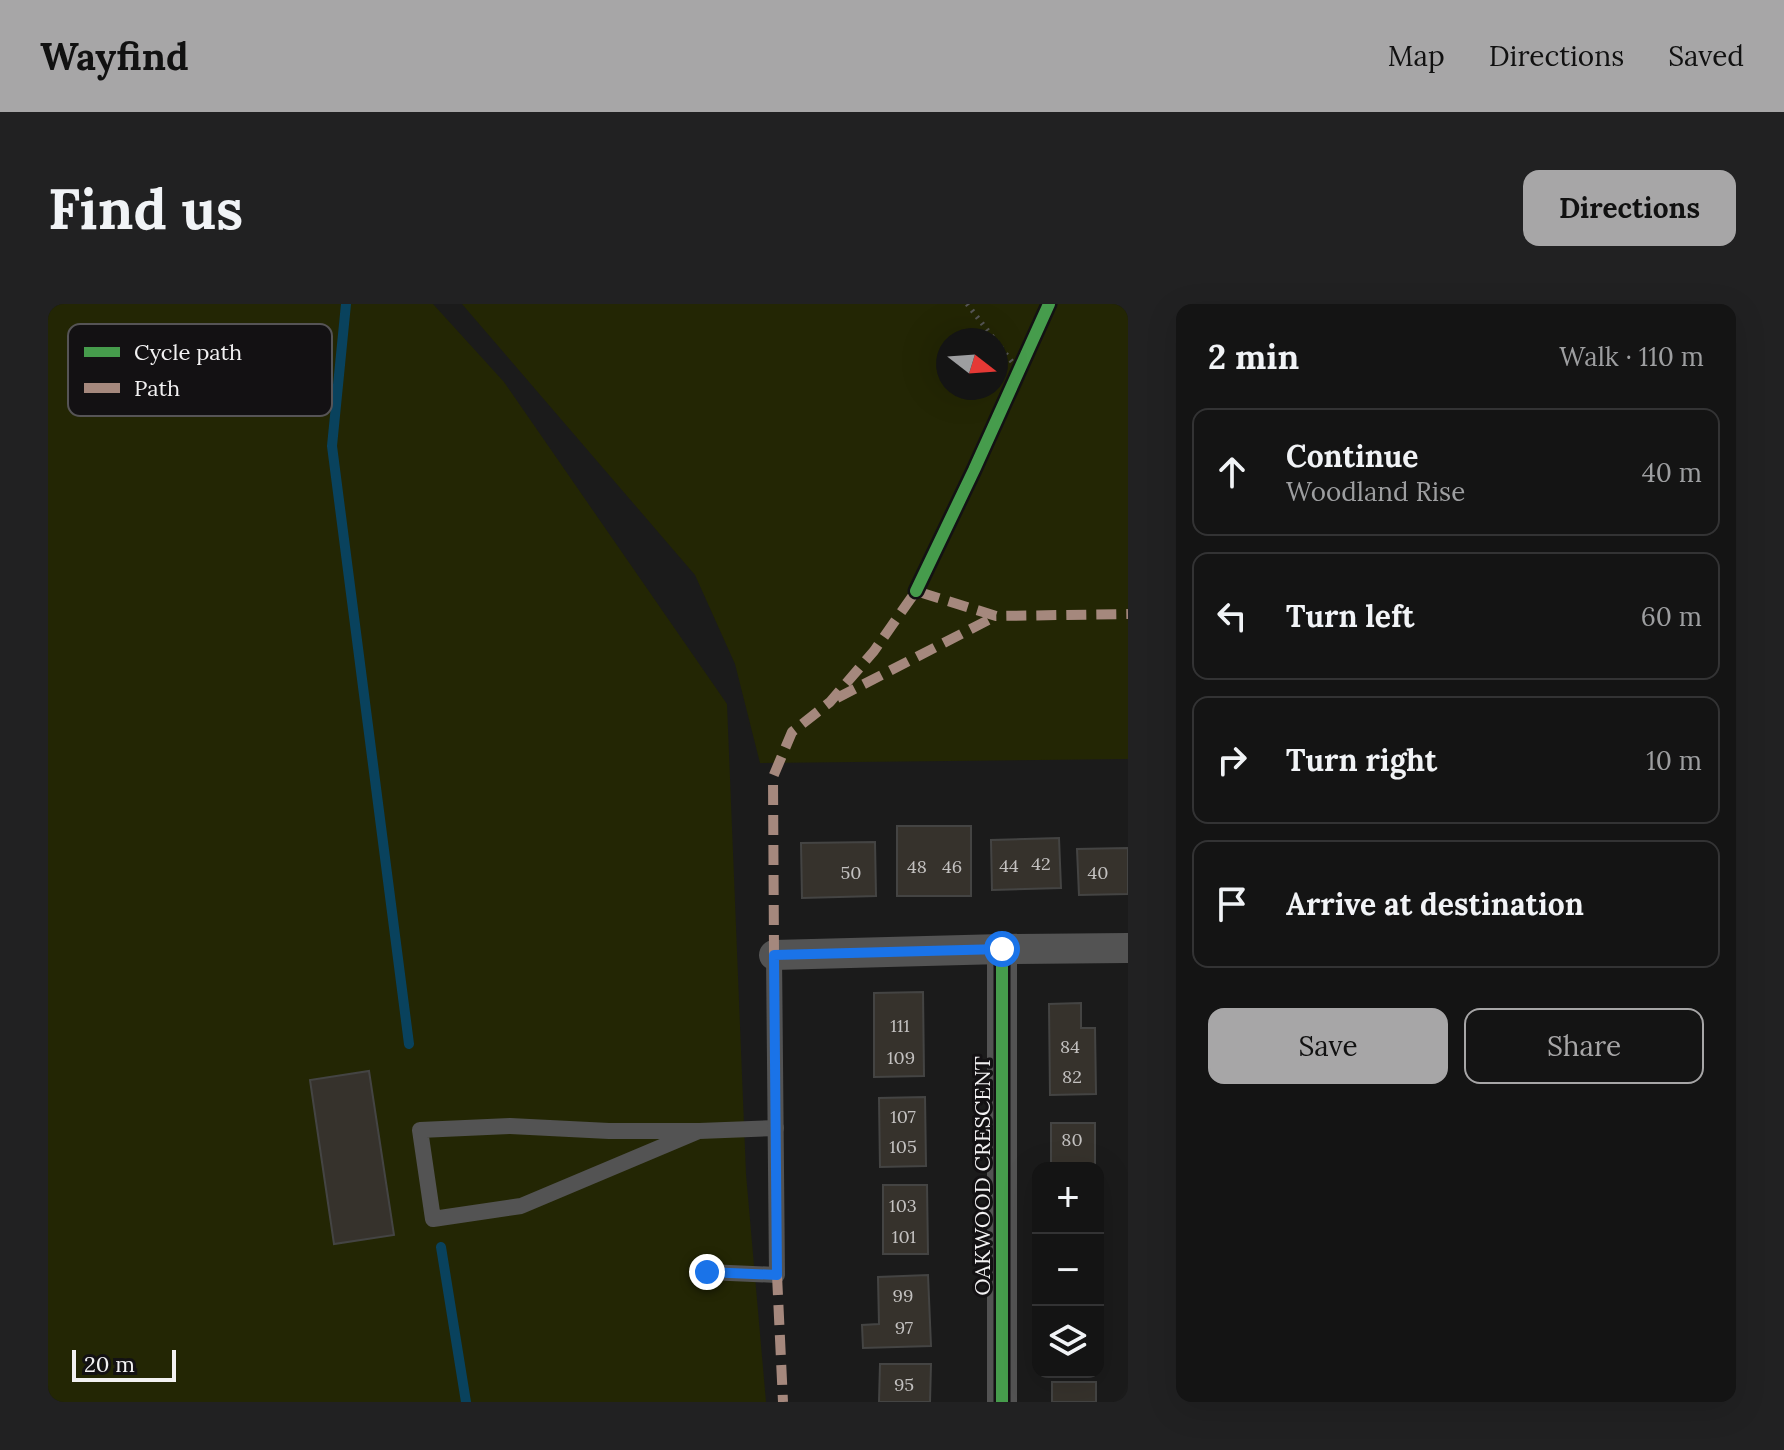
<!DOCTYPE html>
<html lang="en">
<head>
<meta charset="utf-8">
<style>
	:root { --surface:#141414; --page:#212122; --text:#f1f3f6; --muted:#9d9ea0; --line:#333334; --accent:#a7a6a7 }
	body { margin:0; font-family:Lora,serif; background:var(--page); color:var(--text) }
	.controls { position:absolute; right:24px; bottom:24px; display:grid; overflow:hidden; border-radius:16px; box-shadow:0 8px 32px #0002 }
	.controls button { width:72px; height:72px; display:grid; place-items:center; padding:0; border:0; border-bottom:2px solid var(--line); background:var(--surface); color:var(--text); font:40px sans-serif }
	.compass { position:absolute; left:888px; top:24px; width:72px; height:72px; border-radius:50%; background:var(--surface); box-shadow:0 8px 32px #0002; rotate:107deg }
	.scale { position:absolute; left:24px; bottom:20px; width:104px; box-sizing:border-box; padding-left:8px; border:4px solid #f2f1f2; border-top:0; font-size:22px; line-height:28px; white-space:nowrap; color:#f2f1f2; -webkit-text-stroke:6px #131113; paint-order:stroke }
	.stop { position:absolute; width:24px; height:24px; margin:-18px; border:6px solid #1a73e8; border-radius:50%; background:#fff }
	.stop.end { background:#1a73e8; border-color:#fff; box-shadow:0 2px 8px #0008 }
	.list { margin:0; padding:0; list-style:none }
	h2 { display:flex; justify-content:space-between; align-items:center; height:104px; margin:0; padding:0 32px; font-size:34px }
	h2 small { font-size:26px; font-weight:400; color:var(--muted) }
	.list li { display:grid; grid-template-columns:52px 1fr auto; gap:24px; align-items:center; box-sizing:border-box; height:128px; margin:0 16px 16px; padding:0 16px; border:2px solid var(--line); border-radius:16px }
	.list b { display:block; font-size:30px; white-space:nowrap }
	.list p { margin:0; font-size:26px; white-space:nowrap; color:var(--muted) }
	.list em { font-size:26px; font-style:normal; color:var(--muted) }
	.actions { display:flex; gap:16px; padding:24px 32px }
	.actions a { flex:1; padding:18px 0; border:2px solid var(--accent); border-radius:16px; text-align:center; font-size:28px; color:var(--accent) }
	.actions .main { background:var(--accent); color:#111 }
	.icon { flex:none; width:44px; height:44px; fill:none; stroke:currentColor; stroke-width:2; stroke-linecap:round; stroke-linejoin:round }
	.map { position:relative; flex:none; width:1080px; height:1098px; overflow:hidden; border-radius:16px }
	header { display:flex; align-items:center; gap:48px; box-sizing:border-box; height:112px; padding:0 40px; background:var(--accent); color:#111 }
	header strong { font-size:38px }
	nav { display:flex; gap:44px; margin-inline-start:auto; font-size:28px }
	.intro { display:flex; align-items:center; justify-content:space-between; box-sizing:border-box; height:192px; padding:0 48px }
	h1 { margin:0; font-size:56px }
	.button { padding:20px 36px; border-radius:16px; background:var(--accent); color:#111; font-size:28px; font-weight:700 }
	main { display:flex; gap:48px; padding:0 48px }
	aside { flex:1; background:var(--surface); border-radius:16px; box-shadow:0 8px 32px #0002 }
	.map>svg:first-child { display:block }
	.green { fill:#232604; fill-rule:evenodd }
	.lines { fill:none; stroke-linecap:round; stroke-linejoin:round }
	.stream { stroke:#09425d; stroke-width:10 }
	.building { fill:#36322c; stroke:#444443; stroke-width:2 }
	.path { stroke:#565555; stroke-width:5; stroke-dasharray:2 6; stroke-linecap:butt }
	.lane { stroke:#535353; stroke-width:16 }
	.street { stroke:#535353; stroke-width:30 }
	.quiet { stroke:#a5887d; stroke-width:10; stroke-dasharray:20 10; stroke-linecap:butt }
	.cycleway-casing { stroke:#131113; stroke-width:17 }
	.cycleway { stroke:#469c4c; stroke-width:12 }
	.route { stroke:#1a73e8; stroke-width:10 }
	.labels { text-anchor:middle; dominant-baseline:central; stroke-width:6; stroke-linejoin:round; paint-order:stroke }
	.number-label { font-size:18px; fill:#c3c1c0 }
	.street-label { font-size:22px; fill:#f2f1f2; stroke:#131113 }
	.key { fill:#131113; stroke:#565456; stroke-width:2 }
	.key-label { font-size:22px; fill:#f2f1f2 }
</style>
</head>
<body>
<header>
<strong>Wayfind</strong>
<nav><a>Map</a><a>Directions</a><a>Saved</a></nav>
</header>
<div class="intro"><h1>Find us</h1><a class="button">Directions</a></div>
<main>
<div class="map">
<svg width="1080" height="1098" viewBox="0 0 1080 1098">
	<rect width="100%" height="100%" fill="#1b1b1b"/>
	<g class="green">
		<polygon points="0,0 385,0 456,78 679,400 698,870 718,1098 0,1098"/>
		<path d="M 414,0 L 1080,0 L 1080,455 L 712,459 L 687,360 L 647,271 ZM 948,36 L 948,84 L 900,84 L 900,36 Z"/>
	</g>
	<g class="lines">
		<g class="stream">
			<polyline points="298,0 284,142 361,740"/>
			<polyline points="393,943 418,1098"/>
		</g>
	</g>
	<g class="building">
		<rect x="849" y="522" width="74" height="70"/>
		<polygon points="1011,534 1013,584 944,586 943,536"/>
		<polygon points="827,538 828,592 754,594 753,539"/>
		<polygon points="1080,544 1080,590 1031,591 1029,545"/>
		<polygon points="875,688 876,772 826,773 826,689"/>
		<polygon points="1033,699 1033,724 1047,724 1048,790 1002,791 1001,700"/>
		<polygon points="321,767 346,931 286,940 262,776"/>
		<polygon points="877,793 878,862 832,863 831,794"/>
		<rect x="1003" y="819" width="44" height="45"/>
		<polygon points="835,881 879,881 880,950 835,950"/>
		<polygon points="1050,903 1054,903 1055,967 1050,967"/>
		<polygon points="880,971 883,1042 815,1044 814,1021 831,1020 830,973"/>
		<polygon points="832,1060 883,1060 882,1098 831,1098"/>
		<rect x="1004" y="1078" width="44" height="20"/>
	</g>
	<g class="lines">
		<g class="path">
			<polyline points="919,0 947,36"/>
			<polyline points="948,37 971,67"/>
		</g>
		<g class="lane">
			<polyline points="651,827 561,827 462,822 372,826 385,915 473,902 651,827 728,824"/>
			<polyline points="659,968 729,971 726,651"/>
		</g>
		<g class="street">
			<polyline points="954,645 954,1098"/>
			<polyline points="726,651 954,645 1080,644"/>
		</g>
		<g class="quiet">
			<polyline points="789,394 948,312"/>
			<polyline points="726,651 725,473 744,428 782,398 826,347 868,287 948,312 1080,310"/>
			<polyline points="729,971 735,1098"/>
		</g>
		<defs>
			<g id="cycleway">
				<polyline points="868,287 926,166 1001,0"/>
				<polyline points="954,645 954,1098"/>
			</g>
		</defs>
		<use href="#cycleway" class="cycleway-casing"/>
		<use href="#cycleway" class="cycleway"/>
	</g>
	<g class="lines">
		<polyline class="route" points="659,968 729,971 726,651 954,645"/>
	</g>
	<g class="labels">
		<g class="number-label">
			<text x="993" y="559">42</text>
			<text x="961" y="561">44</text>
			<text x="869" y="562">48</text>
			<text x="904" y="562">46</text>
			<text x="803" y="568">50</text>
			<text x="1050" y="568">40</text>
			<text x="852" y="721">111</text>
			<text x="1022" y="742">84</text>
			<text x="853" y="753">109</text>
			<text x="1024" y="772">82</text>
			<text x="855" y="812">107</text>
			<text x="1024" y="835">80</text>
			<text x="855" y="842">105</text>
			<text x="855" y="901">103</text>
			<text x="856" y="932">101</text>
			<text x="855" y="991">99</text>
			<text x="856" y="1023">97</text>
			<text x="856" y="1080">95</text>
		</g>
		<g class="street-label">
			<text transform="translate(934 872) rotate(-90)">OAKWOOD CRESCENT</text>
		</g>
	</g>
	<rect x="20" y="20" width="264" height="92" rx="12" class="key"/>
	<rect x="36" y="43" width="36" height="10" fill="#469c4c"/>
	<rect x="36" y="79" width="36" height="10" fill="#a5887d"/>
	<g class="key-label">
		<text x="86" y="56">Cycle path</text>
		<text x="86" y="92">Path</text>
	</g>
</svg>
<div class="controls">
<button>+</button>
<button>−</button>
<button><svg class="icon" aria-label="layers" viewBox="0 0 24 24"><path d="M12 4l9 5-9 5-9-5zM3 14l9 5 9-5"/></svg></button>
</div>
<svg class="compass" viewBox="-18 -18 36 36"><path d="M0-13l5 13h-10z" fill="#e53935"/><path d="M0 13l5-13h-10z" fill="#9d9ea0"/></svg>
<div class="scale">20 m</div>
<div class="stop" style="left:954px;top:645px"></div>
<div class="stop end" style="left:659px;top:968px"></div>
</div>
<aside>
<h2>2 min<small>Walk · 110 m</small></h2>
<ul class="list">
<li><svg class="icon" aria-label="ahead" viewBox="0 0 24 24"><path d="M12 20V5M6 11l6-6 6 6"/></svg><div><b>Continue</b><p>Woodland Rise</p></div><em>40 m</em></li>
<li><svg class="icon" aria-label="left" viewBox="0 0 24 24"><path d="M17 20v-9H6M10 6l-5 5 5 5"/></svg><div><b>Turn left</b></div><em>60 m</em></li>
<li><svg class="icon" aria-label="right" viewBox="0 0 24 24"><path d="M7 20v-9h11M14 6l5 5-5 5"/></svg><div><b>Turn right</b></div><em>10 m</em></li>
<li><svg class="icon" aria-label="arrive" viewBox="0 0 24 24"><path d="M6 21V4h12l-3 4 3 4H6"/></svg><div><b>Arrive at destination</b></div></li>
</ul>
<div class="actions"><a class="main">Save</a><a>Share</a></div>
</aside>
</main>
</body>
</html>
